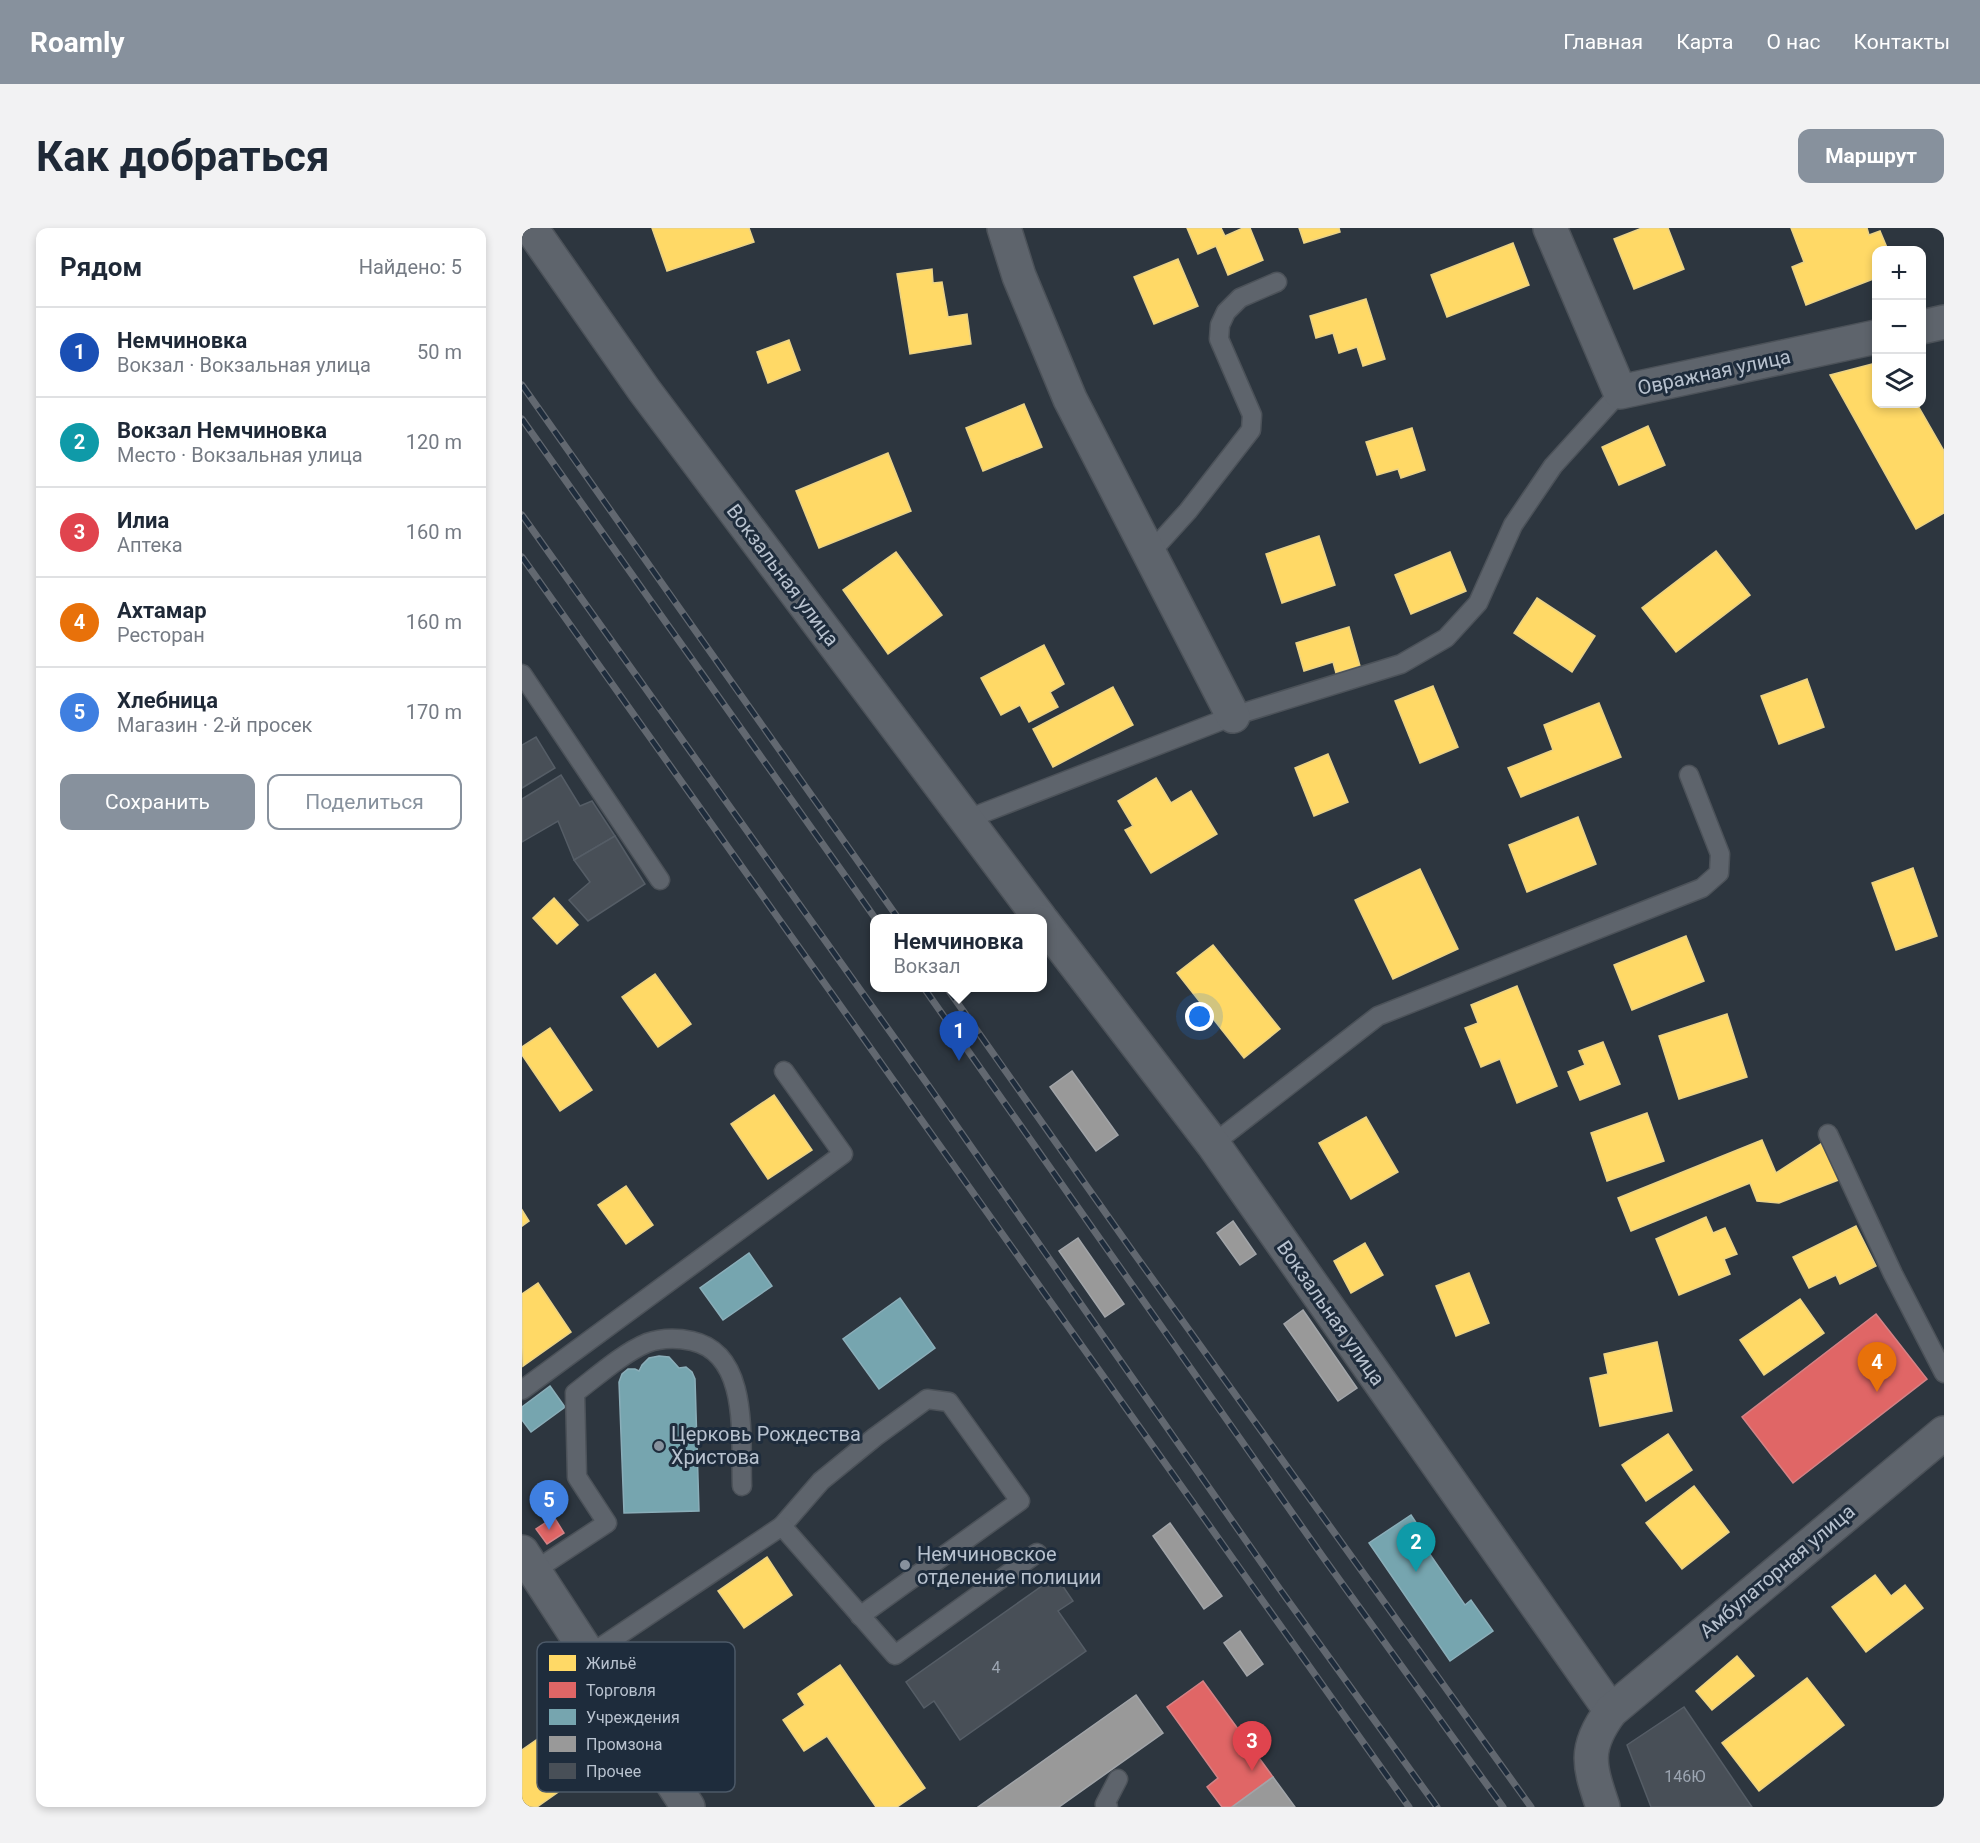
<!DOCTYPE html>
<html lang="ru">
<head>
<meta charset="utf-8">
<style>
	:root { --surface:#fff; --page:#f2f2f3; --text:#1f2937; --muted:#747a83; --line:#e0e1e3; --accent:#87919d }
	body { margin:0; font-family:Roboto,sans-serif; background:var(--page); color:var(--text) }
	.controls { position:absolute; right:18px; top:18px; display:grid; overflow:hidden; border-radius:12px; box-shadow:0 3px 9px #0003 }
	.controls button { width:54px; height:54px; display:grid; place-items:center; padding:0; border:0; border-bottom:2px solid var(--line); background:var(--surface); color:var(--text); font:30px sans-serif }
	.you { position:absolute; left:678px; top:789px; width:21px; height:21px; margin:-15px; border:4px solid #fff; border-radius:50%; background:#1a73e8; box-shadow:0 0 0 9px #1a73e833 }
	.badge { display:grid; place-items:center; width:39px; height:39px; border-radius:50%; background:var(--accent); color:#fff; font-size:20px; font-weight:700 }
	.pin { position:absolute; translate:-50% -50px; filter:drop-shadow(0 2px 3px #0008) }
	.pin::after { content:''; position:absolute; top:32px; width:21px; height:18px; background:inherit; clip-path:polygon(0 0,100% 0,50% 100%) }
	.popup { position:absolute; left:348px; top:686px; width:177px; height:78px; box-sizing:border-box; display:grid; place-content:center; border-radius:12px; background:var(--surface); filter:drop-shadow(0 2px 4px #0005); font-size:20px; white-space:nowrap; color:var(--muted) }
	.popup b { font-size:22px; color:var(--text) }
	.popup::after { content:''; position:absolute; left:50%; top:100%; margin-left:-12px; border:12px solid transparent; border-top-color:var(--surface) }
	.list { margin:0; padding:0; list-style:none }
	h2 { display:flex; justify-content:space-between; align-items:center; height:78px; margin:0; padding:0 24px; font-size:26px }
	h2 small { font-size:20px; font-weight:400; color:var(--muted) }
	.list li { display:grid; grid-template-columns:39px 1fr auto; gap:18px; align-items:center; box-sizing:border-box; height:90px; padding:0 24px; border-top:2px solid var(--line) }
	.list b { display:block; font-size:22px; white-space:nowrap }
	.list p { margin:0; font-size:20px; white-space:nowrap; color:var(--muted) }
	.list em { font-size:20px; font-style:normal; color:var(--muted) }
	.actions { display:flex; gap:12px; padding:18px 24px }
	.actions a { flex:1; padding:14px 0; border:2px solid var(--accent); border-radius:12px; text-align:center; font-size:21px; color:var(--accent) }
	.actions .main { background:var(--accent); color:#fff }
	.icon { flex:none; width:33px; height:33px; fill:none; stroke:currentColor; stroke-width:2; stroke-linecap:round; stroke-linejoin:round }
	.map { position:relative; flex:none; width:1422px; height:1579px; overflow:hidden; border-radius:12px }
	header { display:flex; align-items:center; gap:36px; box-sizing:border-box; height:84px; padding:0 30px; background:var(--accent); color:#fff }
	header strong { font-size:28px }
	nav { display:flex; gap:33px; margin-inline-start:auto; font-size:21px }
	.intro { display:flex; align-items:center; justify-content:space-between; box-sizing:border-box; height:144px; padding:0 36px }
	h1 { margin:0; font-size:42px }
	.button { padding:15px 27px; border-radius:12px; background:var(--accent); color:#fff; font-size:21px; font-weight:700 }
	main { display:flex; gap:36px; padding:0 36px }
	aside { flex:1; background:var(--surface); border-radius:12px; box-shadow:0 3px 9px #0003 }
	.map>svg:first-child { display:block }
	.homes { fill:#ffd966; stroke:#ead286; stroke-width:1.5 }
	.shops { fill:#e06666; stroke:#d48286; stroke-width:1.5 }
	.public { fill:#76a5af; stroke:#8aaeb9; stroke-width:1.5 }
	.industry { fill:#999; stroke:#a2a5a9; stroke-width:1.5 }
	.building { fill:#484f57; stroke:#555d66; stroke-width:1.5 }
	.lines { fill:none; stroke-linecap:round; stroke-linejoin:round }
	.service-casing { stroke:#4c5259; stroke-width:21 }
	.minor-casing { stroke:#4c5259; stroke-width:36 }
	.service { stroke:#5e646c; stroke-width:18 }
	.minor { stroke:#5e646c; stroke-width:33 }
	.rail-casing { stroke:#626870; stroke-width:7 }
	.rail { stroke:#1e2c3c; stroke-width:4.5; stroke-dasharray:14; stroke-linecap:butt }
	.poi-dot { fill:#87919d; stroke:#1e2c3c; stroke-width:2 }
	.labels { text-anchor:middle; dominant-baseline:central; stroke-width:6; stroke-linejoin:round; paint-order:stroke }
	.number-label { font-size:16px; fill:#9ca5b1 }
	.street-label { font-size:20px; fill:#b8c2cf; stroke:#1e2c3c }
	.poi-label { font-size:20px; fill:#b8c2cf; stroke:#1e2c3c; text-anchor:start }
	.key { fill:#1e2c3c; stroke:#4c5968; stroke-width:1.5 }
	.key-label { font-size:16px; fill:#b8c2cf }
</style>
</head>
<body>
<header>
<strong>Roamly</strong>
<nav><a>Главная</a><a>Карта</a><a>О нас</a><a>Контакты</a></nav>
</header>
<div class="intro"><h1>Как добраться</h1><a class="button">Маршрут</a></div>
<main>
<aside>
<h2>Рядом<small>Найдено: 5</small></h2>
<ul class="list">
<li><span class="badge" style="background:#1a4fb4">1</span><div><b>Немчиновка</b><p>Вокзал · Вокзальная улица</p></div><em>50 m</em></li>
<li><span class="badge" style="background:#0f9aa8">2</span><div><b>Вокзал Немчиновка</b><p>Место · Вокзальная улица</p></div><em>120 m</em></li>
<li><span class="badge" style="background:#e0444e">3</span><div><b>Илиа</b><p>Аптека</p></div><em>160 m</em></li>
<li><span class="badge" style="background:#e8710a">4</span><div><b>Ахтамар</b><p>Ресторан</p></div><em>160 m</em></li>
<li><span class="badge" style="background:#3f7fe0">5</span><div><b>Хлебница</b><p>Магазин · 2-й просек</p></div><em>170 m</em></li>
</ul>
<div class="actions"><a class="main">Сохранить</a><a>Поделиться</a></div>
</aside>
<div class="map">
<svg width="1422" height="1579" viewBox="0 0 1422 1579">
	<rect width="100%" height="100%" fill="#2d363f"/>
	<g class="homes">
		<polygon points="130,0 227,0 232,14 145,43"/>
		<polygon points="665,0 699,0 703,8 721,0 728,0 741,32 706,47 694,18 676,26"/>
		<polygon points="777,0 817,0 818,4 782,15"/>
		<polygon points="1120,0 1146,0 1162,41 1112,61 1092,11"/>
		<polygon points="1269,0 1345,0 1347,7 1358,3 1366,22 1354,22 1354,50 1284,77 1270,39 1282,34"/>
		<polygon points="991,15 1007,57 925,89 909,47"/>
		<polygon points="656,31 676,78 632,96 612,49"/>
		<polygon points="410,41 411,55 420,54 426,89 445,86 449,116 388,126 375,46"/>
		<polygon points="844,71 863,131 841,138 835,119 817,125 811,105 794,110 788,88"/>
		<polygon points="267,112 278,142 246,155 235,124"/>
		<polygon points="1354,135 1354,176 1395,176 1422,223 1422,285 1394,301 1308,147"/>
		<polygon points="502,176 520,219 461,243 444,200"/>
		<polygon points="1126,198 1143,237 1097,257 1080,219"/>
		<polygon points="890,200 903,242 879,250 876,241 855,247 844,214"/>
		<polygon points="366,225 389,283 297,320 274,263"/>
		<polygon points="797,308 813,357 760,375 744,326"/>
		<polygon points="1194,323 1228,367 1154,424 1120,380"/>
		<polygon points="374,324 420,387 366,426 321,362"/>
		<polygon points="928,324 944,363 889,386 873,347"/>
		<polygon points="1015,370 1073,408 1050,444 992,405"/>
		<polygon points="827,399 838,438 814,445 811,434 782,443 774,415"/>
		<polygon points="522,417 542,456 528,464 536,479 507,494 498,477 479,487 459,450"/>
		<polygon points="1285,451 1302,499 1257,516 1239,468"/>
		<polygon points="911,458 936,519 898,535 873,473"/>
		<polygon points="591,459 611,497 531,539 511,501"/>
		<polygon points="1077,475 1099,529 999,569 986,540 1031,522 1022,497"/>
		<polygon points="806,526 826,574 792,588 773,540"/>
		<polygon points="634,550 649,575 669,563 695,606 629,645 603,602 611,598 596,573"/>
		<polygon points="1056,589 1074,636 1005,664 987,617"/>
		<polygon points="1391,640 1415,708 1374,722 1350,655"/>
		<polygon points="898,641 936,721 871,751 833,672"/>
		<polygon points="32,670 56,697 35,716 11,690"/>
		<polygon points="1164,708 1182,753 1110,782 1092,737"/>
		<polygon points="691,717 758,801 722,830 655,745"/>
		<polygon points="133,746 169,796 136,819 100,769"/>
		<polygon points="995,758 1035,858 995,875 978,831 959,839 943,800 956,795 949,777"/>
		<polygon points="1205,786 1225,849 1157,871 1137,808"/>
		<polygon points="28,800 70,862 38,883 0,827 0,819"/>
		<polygon points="1081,814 1098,856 1058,872 1046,844 1063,837 1057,823"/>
		<polygon points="252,867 290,922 246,951 209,896"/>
		<polygon points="1125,885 1142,933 1085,953 1069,905"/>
		<polygon points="844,889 876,944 829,971 797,915"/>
		<polygon points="1240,912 1254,945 1303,913 1319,951 1257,975 1235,973 1228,955 1109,1003 1096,970"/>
		<polygon points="104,958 131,997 104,1016 76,977"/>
		<polygon points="0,982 7,993 0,998"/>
		<polygon points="1184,989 1191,1005 1203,1000 1215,1026 1202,1031 1208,1046 1157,1067 1134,1011"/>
		<polygon points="1334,998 1354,1038 1318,1056 1314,1047 1287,1060 1271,1029"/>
		<polygon points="843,1015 861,1047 829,1065 812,1033"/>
		<polygon points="947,1045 967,1095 934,1108 914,1058"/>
		<polygon points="16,1055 49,1104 1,1138 0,1066"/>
		<polygon points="1278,1071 1302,1105 1242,1147 1218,1112"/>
		<polygon points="1135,1114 1150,1183 1078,1198 1068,1150 1086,1146 1082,1126"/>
		<polygon points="1146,1206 1170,1242 1124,1273 1100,1237"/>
		<polygon points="1172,1258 1207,1304 1160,1341 1124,1295"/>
		<polygon points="245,1329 270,1367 222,1400 196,1363"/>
		<polygon points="1353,1347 1369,1368 1383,1357 1401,1380 1344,1424 1310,1379"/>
		<polygon points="1215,1428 1232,1448 1190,1482 1174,1463"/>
		<polygon points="318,1437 403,1560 375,1579 354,1579 305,1508 282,1523 261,1492 283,1477 276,1466"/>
		<polygon points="1285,1450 1322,1497 1237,1563 1200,1515"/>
		<polygon points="17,1510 49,1555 15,1579 0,1579 0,1522"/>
	</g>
	<g class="shops">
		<polygon points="1354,1086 1405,1151 1271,1255 1220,1189"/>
		<polygon points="32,1289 42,1305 25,1316 14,1301"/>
		<polygon points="681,1453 751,1549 710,1579 700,1579 685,1559 696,1550 645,1479"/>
	</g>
	<g class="public">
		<polygon points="227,1025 250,1058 201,1092 178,1060"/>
		<polygon points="378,1070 413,1120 357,1161 321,1111"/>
		<polygon points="137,1128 147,1129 157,1140 164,1139 170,1144 173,1151 177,1283 102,1285 97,1154 100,1146 106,1141 113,1141 117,1143 120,1137 127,1130"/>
		<polygon points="28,1158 43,1179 9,1204 0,1192 0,1179"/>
		<polygon points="889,1287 903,1308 898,1312 943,1377 949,1372 971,1403 928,1433 847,1315"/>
	</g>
	<g class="industry">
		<polygon points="550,843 596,907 574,923 528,859"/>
		<polygon points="711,993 734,1026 718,1037 695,1005"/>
		<polygon points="556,1010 602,1076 583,1089 537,1023"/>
		<polygon points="781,1082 835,1160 816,1173 762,1096"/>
		<polygon points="648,1295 700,1368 682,1381 631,1308"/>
		<polygon points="718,1403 741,1436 725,1448 702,1415"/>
		<polygon points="614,1467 641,1505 537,1579 456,1579"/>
		<polygon points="751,1549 773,1579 710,1579"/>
	</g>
	<g class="building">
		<polygon points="14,509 33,540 0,560 0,517"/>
		<polygon points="39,547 58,578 70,573 93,608 52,632 36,593 0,614 0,571"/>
		<polygon points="93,608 123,656 66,693 47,672 68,654 52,632"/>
		<polygon points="534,1348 551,1373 536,1383 564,1423 438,1512 412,1473 402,1480 384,1454"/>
		<polygon points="1162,1479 1230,1579 1129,1579 1105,1517"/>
	</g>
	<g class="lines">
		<defs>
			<g id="service">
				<polyline points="628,325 666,283 729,202 730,187 697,111 698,97 704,84 718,70 755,54"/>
				<polyline points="0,446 138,652"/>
				<polyline points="443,592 711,488 879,436 924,410 956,375 991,297 1031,238 1098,164"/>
				<polyline points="1306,906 1371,1046 1422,1145"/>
				<polyline points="691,916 856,788 1180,660 1197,645 1198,626 1167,547"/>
				<polyline points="0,1162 321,926 262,843"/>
				<polyline points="260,1298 299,1253 353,1209 405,1171 427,1174 498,1273 338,1388"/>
				<path d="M 12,1343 L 85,1295 L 55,1249 L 53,1165 C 74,1149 101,1125 125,1115 C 139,1110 156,1110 170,1113 C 229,1126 218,1213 220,1258"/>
				<polyline points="67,1427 260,1298 373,1427 515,1325"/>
				<polyline points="586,1579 583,1576 596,1551"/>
			</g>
			<g id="minor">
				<polyline points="9,0 122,162 518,690"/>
				<polyline points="482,0 497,48 548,171 711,488"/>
				<polyline points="1028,0 1098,164 1354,109"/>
				<polyline points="1400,99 1422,94"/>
				<polyline points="521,694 691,916 1089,1483"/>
				<polyline points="0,1324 166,1579"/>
				<path d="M 1081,1579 C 1067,1538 1061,1520 1089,1483 L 1422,1205"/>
			</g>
		</defs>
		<use href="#service" class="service-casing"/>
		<use href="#minor" class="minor-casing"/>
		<use href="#service" class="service"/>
		<use href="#minor" class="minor"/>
		<defs>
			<g id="rail">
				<polyline points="0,157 376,690"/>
				<polyline points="0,191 353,690"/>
				<polyline points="0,287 406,857 757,1360 915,1579"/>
				<polyline points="0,329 887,1579"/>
				<polyline points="402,760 801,1329 981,1579"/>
				<polyline points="425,760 609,1021 1009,1579"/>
			</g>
		</defs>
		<use href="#rail" class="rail-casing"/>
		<use href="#rail" class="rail"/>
	</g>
	<g class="poi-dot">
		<circle cx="137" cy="1218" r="6"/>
		<circle cx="383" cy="1337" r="6"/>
	</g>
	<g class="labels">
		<g class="number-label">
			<text x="474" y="1439">4</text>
			<text x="1163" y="1548">146Ю</text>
		</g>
		<g class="street-label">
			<text transform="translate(1192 144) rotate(-12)">Овражная улица</text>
			<text transform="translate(261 347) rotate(53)">Вокзальная улица</text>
			<text transform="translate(809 1085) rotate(55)">Вокзальная улица</text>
			<text transform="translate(1255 1343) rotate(-40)">Амбулаторная улица</text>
		</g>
		<g class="poi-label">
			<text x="149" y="1206">Церковь Рождества<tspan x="149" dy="23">Христова</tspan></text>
			<text x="395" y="1326">Немчиновское<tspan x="395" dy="23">отделение полиции</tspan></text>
		</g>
	</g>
	<rect x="15" y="1414" width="198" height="150" rx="9" class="key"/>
	<rect x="27" y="1427" width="27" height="16" fill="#ffd966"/>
	<rect x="27" y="1454" width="27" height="16" fill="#e06666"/>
	<rect x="27" y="1481" width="27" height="16" fill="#76a5af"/>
	<rect x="27" y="1508" width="27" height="16" fill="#999"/>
	<rect x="27" y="1535" width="27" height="16" fill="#484f57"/>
	<g class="key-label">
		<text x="64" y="1441">Жильё</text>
		<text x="64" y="1468">Торговля</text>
		<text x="64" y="1495">Учреждения</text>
		<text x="64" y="1522">Промзона</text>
		<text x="64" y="1549">Прочее</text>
	</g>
</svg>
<div class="controls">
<button>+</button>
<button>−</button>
<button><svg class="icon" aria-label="layers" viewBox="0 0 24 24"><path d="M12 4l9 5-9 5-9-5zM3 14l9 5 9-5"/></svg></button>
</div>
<div class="you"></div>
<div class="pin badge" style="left:437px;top:833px;background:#1a4fb4">1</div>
<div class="popup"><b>Немчиновка</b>Вокзал</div>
<div class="pin badge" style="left:894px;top:1344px;background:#0f9aa8">2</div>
<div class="pin badge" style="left:730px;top:1543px;background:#e0444e">3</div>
<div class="pin badge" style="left:1355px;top:1164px;background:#e8710a">4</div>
<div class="pin badge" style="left:27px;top:1302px;background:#3f7fe0">5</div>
</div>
</main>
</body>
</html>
